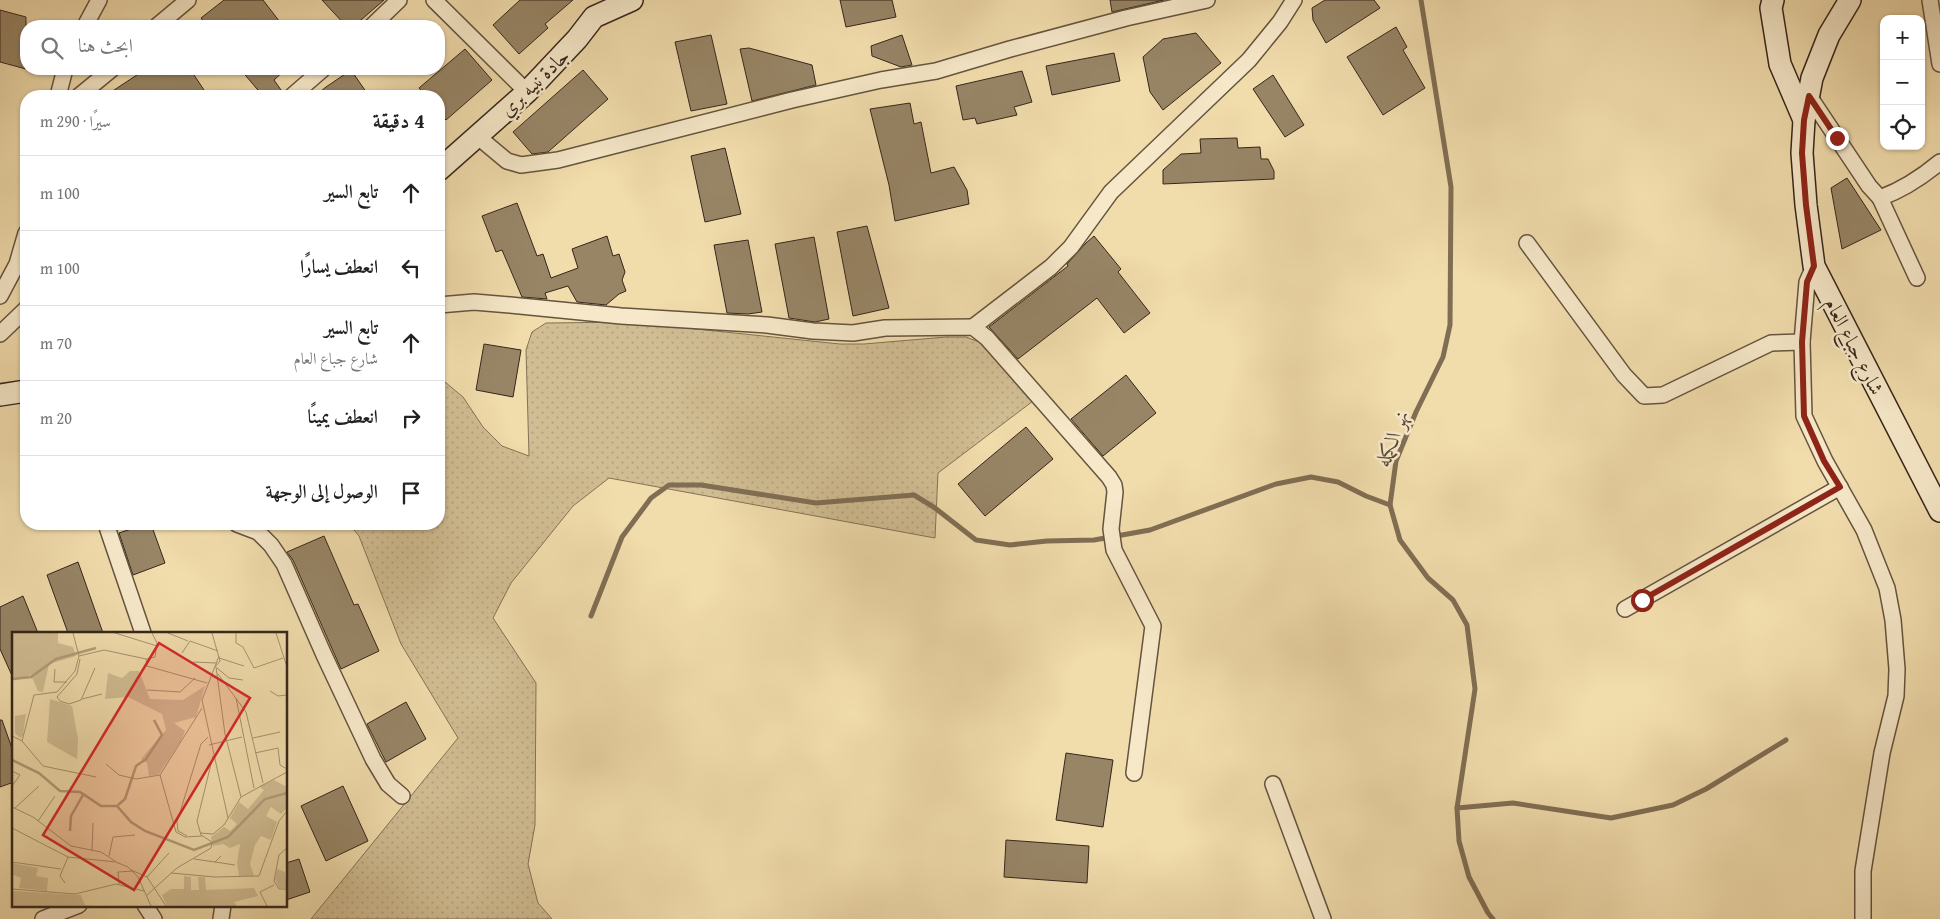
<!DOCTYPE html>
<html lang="ar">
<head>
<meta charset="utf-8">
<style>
	:root { --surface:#fff; --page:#f6f6f6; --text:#222; --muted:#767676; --line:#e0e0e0 }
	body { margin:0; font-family:"Gentium Book Plus",Amiri,serif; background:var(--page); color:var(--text); direction:rtl }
	.controls { position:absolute; right:15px; top:15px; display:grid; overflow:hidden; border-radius:10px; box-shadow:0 1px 4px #0004 }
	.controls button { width:45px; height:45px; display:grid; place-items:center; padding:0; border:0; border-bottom:1px solid var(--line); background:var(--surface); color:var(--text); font:25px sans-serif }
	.stop { position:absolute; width:15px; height:15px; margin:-11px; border:4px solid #8f2418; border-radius:50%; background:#fff }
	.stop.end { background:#8f2418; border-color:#fff; box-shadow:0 1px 5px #0008 }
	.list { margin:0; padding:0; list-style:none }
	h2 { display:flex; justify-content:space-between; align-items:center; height:65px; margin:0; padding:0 20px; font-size:21px }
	h2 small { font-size:16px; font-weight:400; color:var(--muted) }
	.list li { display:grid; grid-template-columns:32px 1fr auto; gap:15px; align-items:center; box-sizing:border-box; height:75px; padding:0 20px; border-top:1px solid var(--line) }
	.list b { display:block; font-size:19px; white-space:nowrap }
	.list p { margin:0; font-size:16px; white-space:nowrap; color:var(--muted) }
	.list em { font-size:16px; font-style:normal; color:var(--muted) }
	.icon { flex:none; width:28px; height:28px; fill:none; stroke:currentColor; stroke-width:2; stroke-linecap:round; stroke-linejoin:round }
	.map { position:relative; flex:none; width:1940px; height:919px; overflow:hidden; direction:ltr }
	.search { position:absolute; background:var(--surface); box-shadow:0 1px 4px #0004; left:20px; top:20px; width:425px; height:55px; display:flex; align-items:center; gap:12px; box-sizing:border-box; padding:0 18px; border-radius:20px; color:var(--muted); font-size:19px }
	.panel { position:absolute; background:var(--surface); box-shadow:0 1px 4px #0004; left:20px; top:90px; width:425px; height:440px; border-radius:20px; direction:rtl }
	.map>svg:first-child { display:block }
	.grass { fill:url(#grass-dots); stroke:#847256 }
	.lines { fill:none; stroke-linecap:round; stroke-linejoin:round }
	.stream { stroke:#806e54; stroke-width:5 }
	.building { fill:#978566; stroke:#36261a }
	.street-casing { stroke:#65543e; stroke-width:18 }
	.secondary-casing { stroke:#36261a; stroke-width:24 }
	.street { stroke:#f6e8c9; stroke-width:15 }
	.secondary { stroke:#f6e8c9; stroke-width:21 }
	.route { stroke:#8f2418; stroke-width:6 }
	.labels { text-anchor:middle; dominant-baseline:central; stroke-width:5; stroke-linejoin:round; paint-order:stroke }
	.street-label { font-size:20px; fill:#36261a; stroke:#f6e8c9 }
	.water-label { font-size:21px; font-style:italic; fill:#5b4a37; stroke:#f6e8c9 }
	.inset-river { fill:none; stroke:#b19e7a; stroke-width:2.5 }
	.inset-road { fill:none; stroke:#a69372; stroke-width:1 }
	.view { fill:#d62828; fill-opacity:0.15; stroke:#d62828; stroke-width:2.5 }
	.inset-edge { fill:none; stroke:#36261a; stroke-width:2.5 }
</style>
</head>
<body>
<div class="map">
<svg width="1940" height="919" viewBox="0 0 1940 919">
	<defs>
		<pattern id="grass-dots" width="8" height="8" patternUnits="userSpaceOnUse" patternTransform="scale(1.25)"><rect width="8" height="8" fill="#d1bd93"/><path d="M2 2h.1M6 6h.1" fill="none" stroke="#b4a27e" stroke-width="1.8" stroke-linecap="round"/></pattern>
	</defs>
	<rect width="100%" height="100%" fill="#f1dcac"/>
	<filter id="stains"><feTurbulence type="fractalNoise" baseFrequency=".004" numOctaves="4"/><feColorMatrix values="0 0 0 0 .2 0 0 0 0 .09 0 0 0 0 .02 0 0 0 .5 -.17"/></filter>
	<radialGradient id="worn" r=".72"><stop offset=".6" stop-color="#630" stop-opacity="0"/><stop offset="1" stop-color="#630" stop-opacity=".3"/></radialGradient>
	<polygon class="grass" points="629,322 840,344 864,344 946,337 966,337 979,342 1033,401 938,473 935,538 609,478 573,506 511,583 493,618 536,683 535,825 528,864 538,903 552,919 311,919 458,738 401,644 359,536 349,524 439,524 439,377 463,397 483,427 502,446 529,456 526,350 532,332 546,323"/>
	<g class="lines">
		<g class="stream">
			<polyline points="1421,0 1451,187 1450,325 1443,357 1416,412 1396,461 1390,505 1400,540 1428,578 1453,600 1467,625 1475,689 1457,808 1459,841 1469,877 1488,913 1493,919"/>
			<polyline points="591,616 622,537 651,498 669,485 701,485 816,503 914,495 935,508 976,540 1010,545 1047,541 1094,540 1150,530 1276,484 1311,477 1338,482 1366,496 1390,505"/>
			<polyline points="1457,808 1513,803 1611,818 1673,805 1706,789 1786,740"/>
		</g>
	</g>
	<g class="building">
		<polygon points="224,0 263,0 283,26 207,26 201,18"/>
		<polygon points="322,0 384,0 354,26 346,26"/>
		<polygon points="520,0 573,0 545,24 548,28 519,54 493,25"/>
		<polygon points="840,0 892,0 896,17 846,27"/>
		<polygon points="1110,0 1164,0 1112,12"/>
		<polygon points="1325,0 1374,0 1380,8 1326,43 1313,20 1312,8"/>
		<polygon points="0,10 26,17 26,69 0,62"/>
		<polygon points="1396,27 1407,47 1403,50 1425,88 1383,115 1347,57"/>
		<polygon points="1196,33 1221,63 1163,110 1150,92 1143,57 1163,39"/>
		<polygon points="711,35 727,104 691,111 675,42"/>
		<polygon points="902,35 912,65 901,67 872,56 871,46"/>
		<polygon points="749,48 812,65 816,85 752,101 740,49"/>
		<polygon points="465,49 492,80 446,120 439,112 439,96 426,96 419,88"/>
		<polygon points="1114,53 1120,81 1052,95 1046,66"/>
		<polygon points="146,69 190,69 208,96 105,96"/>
		<polygon points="240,69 286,69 274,80 281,90 274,96 263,96"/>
		<polygon points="351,70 369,96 315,96 326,87"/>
		<polygon points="583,70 608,99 548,152 532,154 513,132"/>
		<polygon points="1022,71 1032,102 1014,107 1017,115 977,124 975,118 963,120 956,86"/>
		<polygon points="1273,75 1304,125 1285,137 1253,89"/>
		<polygon points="910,103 914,124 921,122 931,173 954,167 967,190 969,204 895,221 889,185 870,109"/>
		<polygon points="1237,138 1238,148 1260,147 1261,159 1268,159 1274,171 1274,179 1163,184 1163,170 1181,154 1201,153 1200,139"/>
		<polygon points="725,148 741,214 705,222 691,156"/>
		<polygon points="1847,178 1881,230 1842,249 1831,188"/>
		<polygon points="517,203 537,256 543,254 551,278 578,268 572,249 607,236 613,256 619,254 625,272 622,280 626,291 619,294 606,305 577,302 568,286 545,293 547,299 522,297 502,250 496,252 482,216"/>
		<polygon points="867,226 889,308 853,316 837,232"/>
		<polygon points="1094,236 1121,269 1118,272 1150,313 1124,333 1097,298 1018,359 989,327 1068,266 1067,264 1086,243"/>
		<polygon points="814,237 829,319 815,322 789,318 775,244"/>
		<polygon points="748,240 762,312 748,314 727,313 714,245"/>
		<polygon points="484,344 521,350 513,397 476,390"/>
		<polygon points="1126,375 1156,413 1103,456 1071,419"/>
		<polygon points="1026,427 1053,459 985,516 958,484"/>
		<polygon points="146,524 151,524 165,563 133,575 119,533"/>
		<polygon points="324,536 354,605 358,604 379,651 341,669 293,560 287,552"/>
		<polygon points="78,562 103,633 68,633 47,575"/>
		<polygon points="23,596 38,633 14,633 14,680 0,649 0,607"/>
		<polygon points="406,702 426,739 386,762 367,724"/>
		<polygon points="0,720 2,720 14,754 14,782 0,787"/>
		<polygon points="1066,753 1113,760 1103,827 1056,820"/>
		<polygon points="343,786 368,841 326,861 301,806"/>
		<polygon points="1006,840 1089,846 1087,883 1004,877"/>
		<polygon points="299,859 310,892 286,900 286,863"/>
	</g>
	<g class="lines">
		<defs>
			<g id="street">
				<polyline points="434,0 527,92"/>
				<polyline points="1930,0 1940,64"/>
				<polyline points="85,26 99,0"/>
				<polyline points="157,26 188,0"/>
				<polyline points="372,26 399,0"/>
				<polyline points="58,96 65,69"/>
				<polyline points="79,96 112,69"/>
				<polyline points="292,96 323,69"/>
				<path d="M 1809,96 L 1869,186 L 1880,198 C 1902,190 1922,177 1940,162"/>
				<polyline points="477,136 507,161 521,165 558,160 792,100 881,80 936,71 1010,49 1126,18 1207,0"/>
				<polyline points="1880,198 1917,278"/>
				<polyline points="1527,243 1624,375 1644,396 1663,395 1771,343 1802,342"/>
				<polyline points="1814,266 1807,282 1802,342 1804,416 1825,461 1864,530 1887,588 1893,620 1897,669 1896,696 1882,753 1863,871 1863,919"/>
				<polyline points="0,296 17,264 26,233"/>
				<polyline points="439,305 474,302 510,305 621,316 767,325 813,331 853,333 885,328 973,327 987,338 1109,477 1114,485 1115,492 1111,529 1114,550 1153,626 1134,773"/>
				<polyline points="973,327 1051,267 1071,247 1111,192 1249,60 1280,22 1294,0"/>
				<polyline points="0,334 26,309"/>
				<polyline points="106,524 143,633"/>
				<polyline points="237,524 258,532 271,545 284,564 324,655 373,759 388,784 402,796"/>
				<polyline points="1625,609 1840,487"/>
				<polyline points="1273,784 1323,919"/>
				<polyline points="145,905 154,919"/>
				<polyline points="43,919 79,905"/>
				<polyline points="221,919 223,905"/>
			</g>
			<g id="secondary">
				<polyline points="1773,0 1771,8 1780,64 1804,120"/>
				<polyline points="1850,0 1829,35 1812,78 1804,120 1802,153 1806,205 1814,266 1940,511"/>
				<polyline points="439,170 527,92 577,39 594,17 632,0"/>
				<polyline points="0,395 26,391"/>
			</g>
		</defs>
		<use href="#street" class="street-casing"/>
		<use href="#secondary" class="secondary-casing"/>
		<use href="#street" class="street"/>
		<use href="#secondary" class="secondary"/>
	</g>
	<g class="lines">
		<polyline class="route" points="1642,600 1840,487 1824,461 1804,416 1802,342 1807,282 1814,266 1806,205 1802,153 1804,120 1809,96 1837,138"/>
	</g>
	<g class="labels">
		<g class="street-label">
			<text transform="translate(534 82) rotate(-44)">جادة نبيه بري</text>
			<text transform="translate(1855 346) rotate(63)">شارع جباع العام</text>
		</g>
		<g class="water-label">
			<text transform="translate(1392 438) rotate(-70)">نهر الكمله</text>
		</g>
	</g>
	<g transform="translate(12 632)">
		<rect width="275" height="275" fill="#f1dcac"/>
		<path d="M 0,1 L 46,1 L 46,11 L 61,15 L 64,24 L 37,32 L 31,60 L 26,59 L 19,43 L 0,49 ZM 118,39 L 127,39 L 138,67 L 171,68 L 193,54 L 184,85 L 162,91 L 173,99 L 169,109 L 147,142 L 137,144 L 135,131 L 129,127 L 154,98 L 150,82 L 116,65 L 93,67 L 96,41 L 110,46 ZM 38,67 L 60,74 L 66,107 L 65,127 L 35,110 ZM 14,82 L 11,103 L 8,106 L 3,101 L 3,84 ZM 262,148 L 275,155 L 275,176 L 269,182 L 259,175 L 254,184 L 265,190 L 259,208 L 249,204 L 243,213 L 238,232 L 242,244 L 227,244 L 225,231 L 228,212 L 218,216 L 211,212 L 201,214 L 199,205 L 212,195 L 218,199 L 225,192 L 218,186 L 227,170 L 236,177 L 252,158 L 247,154 ZM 0,231 L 26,236 L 24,244 L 36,246 L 35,259 L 7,256 L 9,246 L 0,242 ZM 265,237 L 273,240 L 275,256 L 267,256 L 263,247 ZM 172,244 L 179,245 L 179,258 L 187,258 L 186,245 L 193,245 L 194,258 L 242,256 L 246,264 L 222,270 L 225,274 L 155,274 L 150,263 L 159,257 L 172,257 ZM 0,259 L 69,263 L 73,273 L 82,274 L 0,274 Z" fill="#d1bd93"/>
		<path class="inset-river" d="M 0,47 L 19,45 L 44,27 L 84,16M 0,128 L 27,141 L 48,159 L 68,160 L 89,174 L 105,174 L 119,190 L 133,199 L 182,218 L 216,205 L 253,167 L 275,161M 106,173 L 113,167 L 124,134 L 134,127 L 150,103 L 142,88M 58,199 L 59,184 L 71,163"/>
		<path class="inset-road" d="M 61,1 L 67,24 L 92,18 L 134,27 L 143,25 L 145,11 L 140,1M 103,1 L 145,14M 156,1 L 176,9M 200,1 L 208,29 L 203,35M 224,1 L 224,11 L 231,15 L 242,36 L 271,26M 264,1 L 275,35M 170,21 L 178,9 L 206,19M 207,24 L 190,68 L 216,186M 207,26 L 232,34M 68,27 L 65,42 L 45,65 L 48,69 L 57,72 L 69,68 L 83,36M 134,27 L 135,34 L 195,51M 181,30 L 204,31M 204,35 L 213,102 L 229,165M 205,36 L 217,46 L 231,48M 43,37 L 42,50 L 55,50M 206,42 L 234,80 L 251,151M 135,58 L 168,60 L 183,46M 258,59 L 266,64 L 275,63M 224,66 L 242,156M 70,67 L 90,62M 0,104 L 10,109 L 31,134 L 84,145M 241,106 L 268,100M 10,109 L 22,63 L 45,60 L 63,39 L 67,24M 197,113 L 230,105M 243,121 L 266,116 L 268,133 L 275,137M 94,132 L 107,143 L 124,147 L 148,143 L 190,76M 0,139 L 8,143 L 0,154M 148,143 L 164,200 L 173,205 L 190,204M 0,175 L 21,185 L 59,214 L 89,220 L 103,229M 3,176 L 27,154M 26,189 L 43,164M 0,196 L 56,225 L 104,230 L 116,235 L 126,245 L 139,274M 188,201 L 201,202 L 212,193 L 229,165 L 275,140M 175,204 L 166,199 L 165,190 L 189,112 L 196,105M 275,216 L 267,223 L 262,249 L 267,257 L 275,257M 80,219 L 81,191M 97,224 L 101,205 L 123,203M 182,227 L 203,230 L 209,224M 0,230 L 49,237M 203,230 L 223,233M 119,238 L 135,245 L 154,274M 159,241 L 203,245 L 247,244 L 267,189 L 275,179M 135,245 L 157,221M 53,251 L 48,244 L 56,225M 107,252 L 106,240 L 121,239M 0,257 L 63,262 L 104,252 L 132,259M 135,263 L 165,236 L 199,216 L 200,210 L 189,203 L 185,189 L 201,124M 255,274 L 248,260 L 262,253"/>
		<path class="view" d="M 147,11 L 238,66 L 122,258 L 31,203 Z"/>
		<rect width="275" height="275" class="inset-edge"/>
	</g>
	<rect width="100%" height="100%" filter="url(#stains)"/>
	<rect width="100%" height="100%" fill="url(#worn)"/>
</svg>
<div class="controls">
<button>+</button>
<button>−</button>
<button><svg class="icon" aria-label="locate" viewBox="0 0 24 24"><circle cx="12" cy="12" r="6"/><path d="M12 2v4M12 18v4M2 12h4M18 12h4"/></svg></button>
</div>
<div class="stop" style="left:1642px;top:600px"></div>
<div class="stop end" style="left:1837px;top:138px"></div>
<div class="search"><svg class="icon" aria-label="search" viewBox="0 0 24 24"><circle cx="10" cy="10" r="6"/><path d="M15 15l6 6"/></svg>ابحث هنا</div>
<section class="panel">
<h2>4 دقيقة<small>سيرًا · 290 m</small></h2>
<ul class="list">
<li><svg class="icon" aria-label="ahead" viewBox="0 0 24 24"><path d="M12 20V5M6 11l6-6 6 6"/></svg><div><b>تابع السير</b></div><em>100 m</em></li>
<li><svg class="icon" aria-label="left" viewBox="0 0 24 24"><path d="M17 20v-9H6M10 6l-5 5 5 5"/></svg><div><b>انعطف يسارًا</b></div><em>100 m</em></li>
<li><svg class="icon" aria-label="ahead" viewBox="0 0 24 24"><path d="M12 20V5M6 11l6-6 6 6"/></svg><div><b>تابع السير</b><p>شارع جباع العام</p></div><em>70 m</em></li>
<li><svg class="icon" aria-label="right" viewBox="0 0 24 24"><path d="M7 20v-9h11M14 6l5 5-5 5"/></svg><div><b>انعطف يمينًا</b></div><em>20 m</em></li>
<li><svg class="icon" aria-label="arrive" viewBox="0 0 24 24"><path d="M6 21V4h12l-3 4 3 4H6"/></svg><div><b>الوصول إلى الوجهة</b></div></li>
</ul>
</section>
</div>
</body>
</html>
